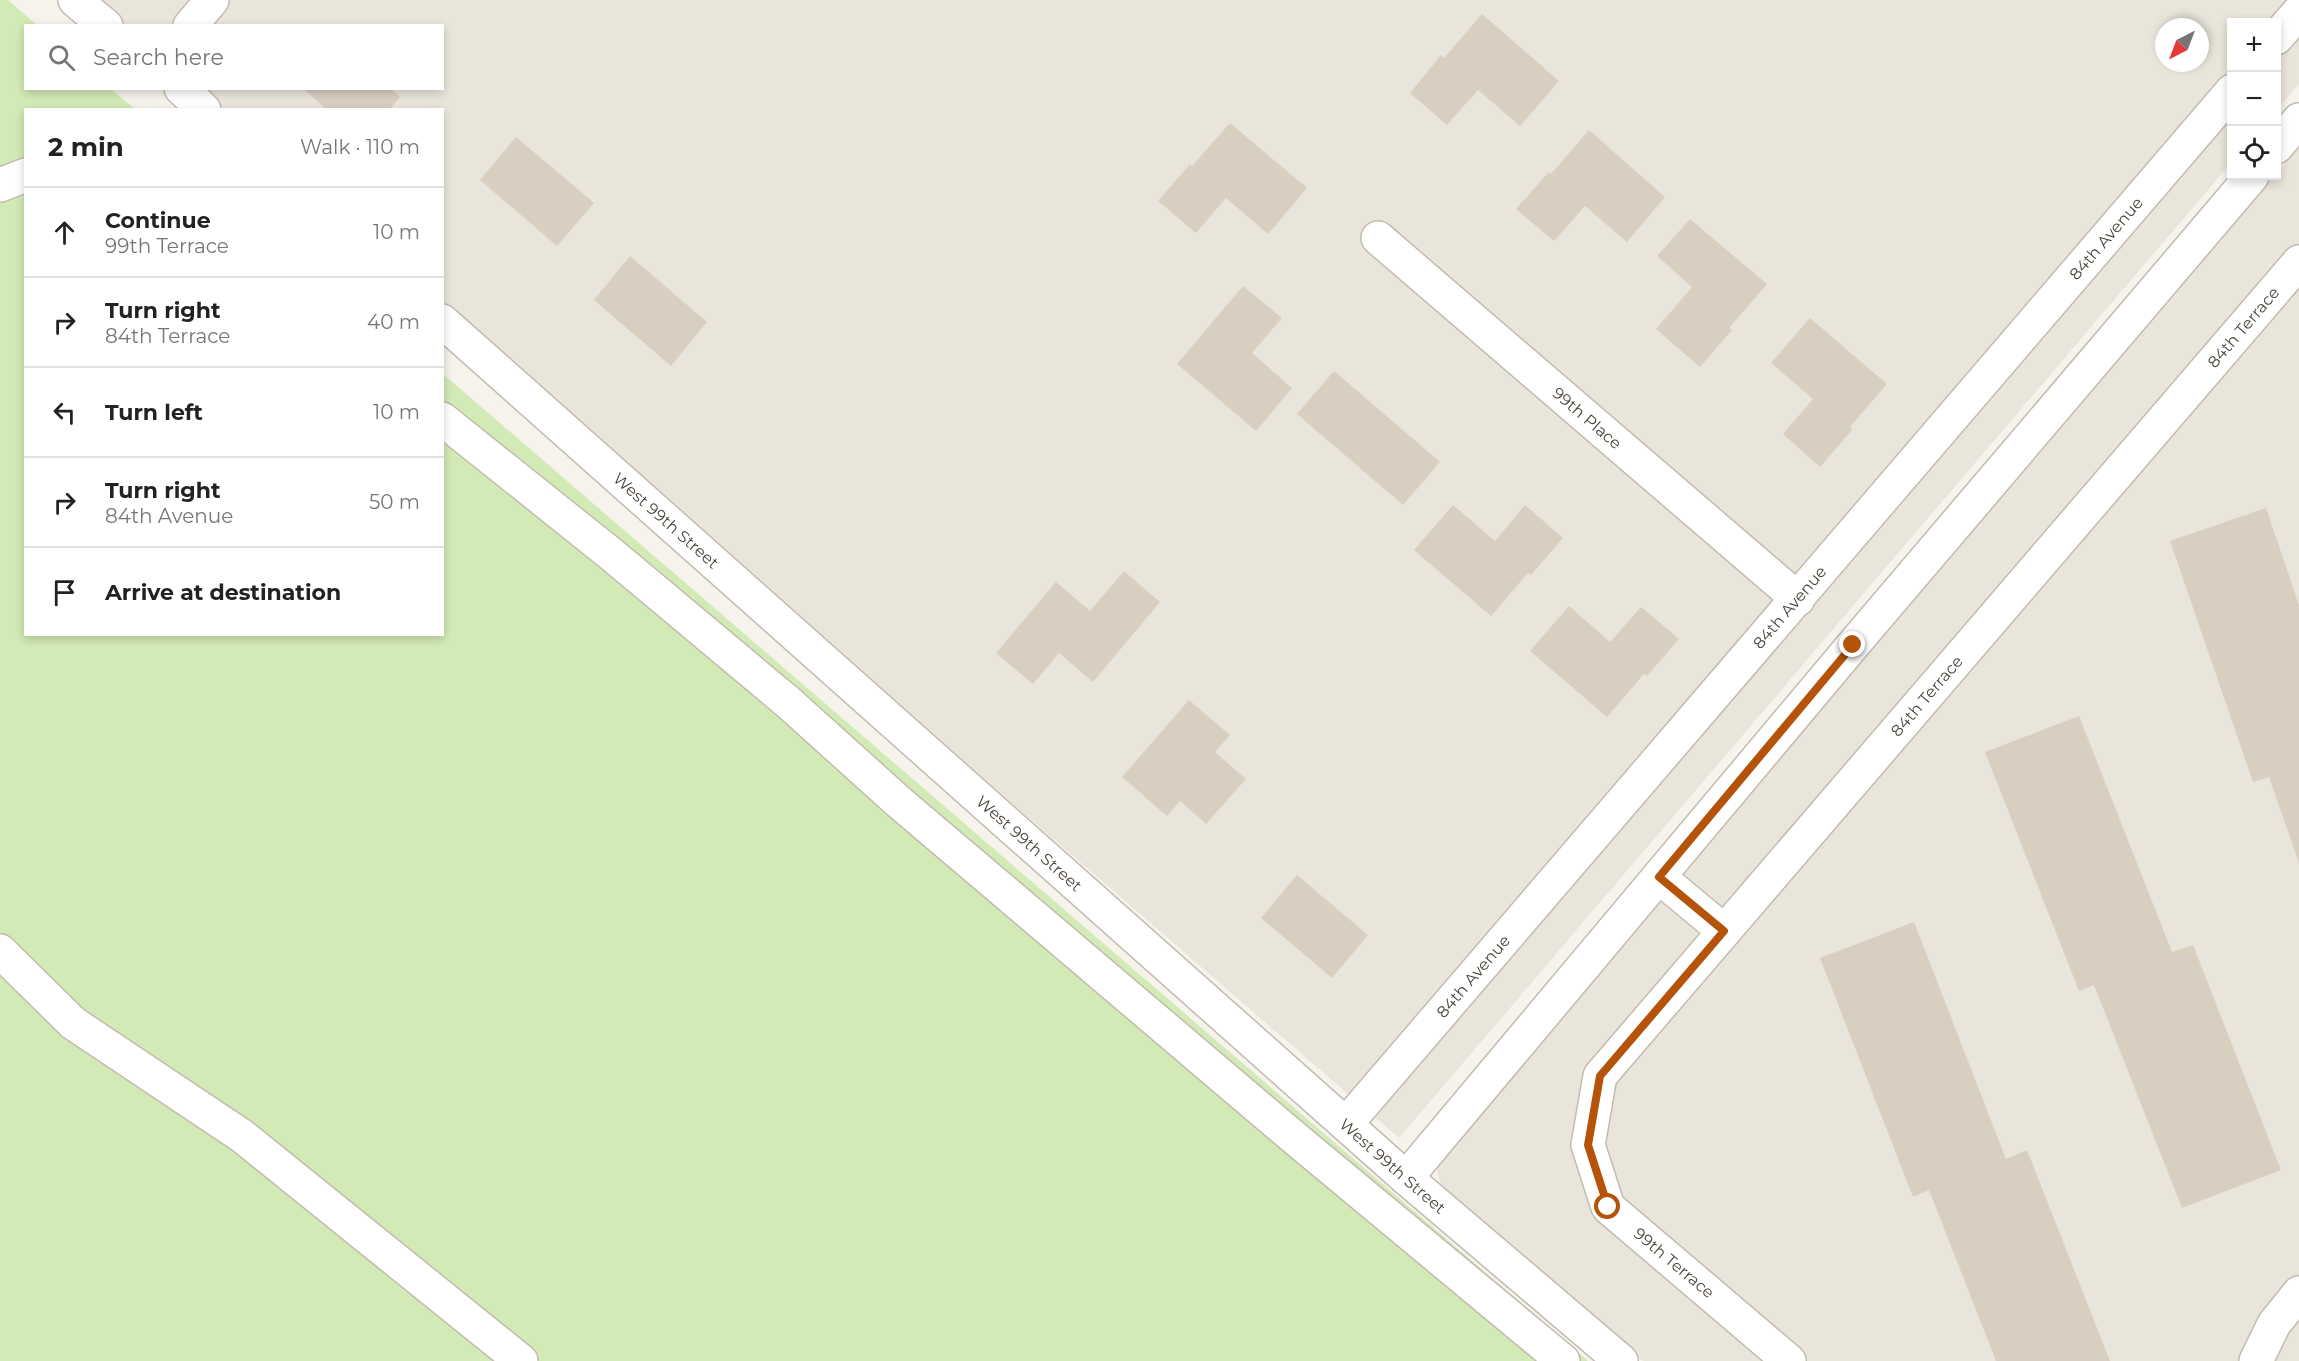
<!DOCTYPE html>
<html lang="en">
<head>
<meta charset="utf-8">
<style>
	:root { --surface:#fff; --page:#f2f2f2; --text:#222; --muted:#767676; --line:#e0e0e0 }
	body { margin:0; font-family:Montserrat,sans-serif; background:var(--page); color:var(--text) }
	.controls { position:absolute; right:18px; top:18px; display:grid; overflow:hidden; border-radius:0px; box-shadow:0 3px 9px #0003 }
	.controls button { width:54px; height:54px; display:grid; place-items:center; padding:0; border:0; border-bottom:2px solid var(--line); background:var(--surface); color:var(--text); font:30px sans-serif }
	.compass { position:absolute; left:2155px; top:18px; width:54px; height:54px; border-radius:50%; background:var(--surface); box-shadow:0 3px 9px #0003; rotate:222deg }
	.stop { position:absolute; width:18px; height:18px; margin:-14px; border:4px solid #b45309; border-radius:50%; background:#fff }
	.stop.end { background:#b45309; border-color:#fff; box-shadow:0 2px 6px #0008 }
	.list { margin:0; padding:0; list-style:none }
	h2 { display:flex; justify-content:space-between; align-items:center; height:78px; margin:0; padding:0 24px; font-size:26px }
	h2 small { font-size:20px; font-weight:400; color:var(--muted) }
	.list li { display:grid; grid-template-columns:39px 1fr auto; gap:18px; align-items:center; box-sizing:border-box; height:90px; padding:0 24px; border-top:2px solid var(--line) }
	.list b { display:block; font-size:22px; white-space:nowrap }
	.list p { margin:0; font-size:20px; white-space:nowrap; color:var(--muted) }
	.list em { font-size:20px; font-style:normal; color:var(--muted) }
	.icon { flex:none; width:33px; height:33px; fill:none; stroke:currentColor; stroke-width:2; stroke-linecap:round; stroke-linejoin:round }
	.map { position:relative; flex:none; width:2299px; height:1361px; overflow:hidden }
	.search { position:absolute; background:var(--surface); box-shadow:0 3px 9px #0003; left:24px; top:24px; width:420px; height:66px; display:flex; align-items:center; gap:15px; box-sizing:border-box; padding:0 21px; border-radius:0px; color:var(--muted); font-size:22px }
	.panel { position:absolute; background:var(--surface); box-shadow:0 3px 9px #0003; left:24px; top:108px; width:420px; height:528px; border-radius:0px }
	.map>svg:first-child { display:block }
	.residential { fill:#eae5da; fill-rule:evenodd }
	.green { fill:#d2eab5 }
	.building { fill:#d8cfc1 }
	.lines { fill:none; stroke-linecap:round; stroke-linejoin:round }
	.minor-casing { stroke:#c2bbae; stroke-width:36 }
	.minor { stroke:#fff; stroke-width:33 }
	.route { stroke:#b45309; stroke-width:8 }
	.labels { text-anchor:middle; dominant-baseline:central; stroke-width:6; stroke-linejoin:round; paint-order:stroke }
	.street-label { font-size:16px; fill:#4b4439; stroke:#fff }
</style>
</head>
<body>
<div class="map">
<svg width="2299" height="1361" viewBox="0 0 2299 1361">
	<rect width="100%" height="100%" fill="#f6f3ec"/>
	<g class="residential">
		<path d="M 82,0 L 2299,0 L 2299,84 L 2277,110 L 2276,22 L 2232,22 L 2231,163 L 1399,1138 L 443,311 L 442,110 L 209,109 L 185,89 L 442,88 L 442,26 L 112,25 ZM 2164,27 L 2200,27 L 2200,63 L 2164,63 Z"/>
		<polygon points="2299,147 2299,1361 1643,1361 1454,1199 1440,1183 1436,1167 1441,1152"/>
	</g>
	<polygon class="green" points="0,0 8,0 37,25 26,26 26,88 111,89 135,109 26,110 26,634 442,634 443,374 1588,1361 0,1361"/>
	<g class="building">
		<polygon points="1482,14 1559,81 1520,126 1478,90 1447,125 1410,93 1441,55 1444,58"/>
		<polygon points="303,88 390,88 400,97 389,110 327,110"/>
		<polygon points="1230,123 1307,188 1268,234 1226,198 1196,233 1158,201 1190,164 1192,166"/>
		<polygon points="1589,130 1665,197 1627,242 1585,206 1554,241 1516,209 1549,172 1551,174"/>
		<polygon points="516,137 594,203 557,246 480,180"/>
		<polygon points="1690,219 1767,284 1729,328 1732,330 1700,367 1656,329 1692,287 1657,256"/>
		<polygon points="630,256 707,322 671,366 594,300"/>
		<polygon points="1243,286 1282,318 1252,353 1292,388 1256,431 1177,364"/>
		<polygon points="1810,318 1887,384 1850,427 1852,430 1820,467 1783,434 1813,399 1771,363"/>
		<polygon points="1334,371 1440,462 1403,505 1297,414"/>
		<polygon points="1453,505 1495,541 1525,505 1563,538 1531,575 1528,573 1491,616 1414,550"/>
		<polygon points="2266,508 2299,605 2299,863 2269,777 2253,782 2170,541"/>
		<polygon points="1124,571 1160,602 1093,682 1059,653 1033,684 996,653 1056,582 1090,611"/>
		<polygon points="1569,606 1610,642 1641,607 1679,639 1647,676 1644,674 1607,717 1530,651"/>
		<polygon points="1189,700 1230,735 1215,752 1246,779 1206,824 1180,801 1167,816 1122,777"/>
		<polygon points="2079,716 2172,952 2193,945 2281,1170 2182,1208 2094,985 2079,991 1985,752"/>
		<polygon points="1297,875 1368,935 1332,978 1261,918"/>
		<polygon points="1914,922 2006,1159 2027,1150 2110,1361 1996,1361 1929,1190 1913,1197 1820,958"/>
	</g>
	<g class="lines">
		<defs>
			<g id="minor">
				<polyline points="75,0 106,26"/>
				<polyline points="190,26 212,0"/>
				<polyline points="2276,38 2299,12"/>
				<polyline points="181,88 204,110"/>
				<polyline points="2276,147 2299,120"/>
				<polyline points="0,185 26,175"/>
				<path id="s1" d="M 1378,238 L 1798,599"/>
				<path id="s2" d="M 442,321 L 1406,1178 L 1621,1361"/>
				<polyline points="442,419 611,554 789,703 900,803 1297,1140 1563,1361"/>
				<polyline points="1659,877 1724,931"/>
				<polyline points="0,951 73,1023 242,1136 521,1361"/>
				<path id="s3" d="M 1346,1124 L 2232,91"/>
				<polyline points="1406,1178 1853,645 2252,176"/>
				<path id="s4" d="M 1789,1361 L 1608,1207 L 1588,1145 L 1600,1076 L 2299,262"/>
				<polyline points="2256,1361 2274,1324 2299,1293"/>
			</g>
		</defs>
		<use href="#minor" class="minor-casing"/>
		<use href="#minor" class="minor"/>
	</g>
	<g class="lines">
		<polyline class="route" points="1608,1207 1588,1145 1600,1076 1724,931 1659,877 1853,645"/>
	</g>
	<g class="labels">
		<g class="street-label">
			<text stroke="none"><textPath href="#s3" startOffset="1167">84th Avenue</textPath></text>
			<text stroke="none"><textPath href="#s4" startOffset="1360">84th Terrace</textPath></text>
			<text stroke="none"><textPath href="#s1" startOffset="276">99th Place</textPath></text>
			<text stroke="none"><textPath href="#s2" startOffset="300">West 99th Street</textPath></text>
			<text stroke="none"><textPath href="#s3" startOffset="681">84th Avenue</textPath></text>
			<text stroke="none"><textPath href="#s4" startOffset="874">84th Terrace</textPath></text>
			<text stroke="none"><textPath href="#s2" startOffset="786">West 99th Street</textPath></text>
			<text stroke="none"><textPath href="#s3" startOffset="195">84th Avenue</textPath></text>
			<text stroke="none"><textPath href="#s2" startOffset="1272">West 99th Street</textPath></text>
			<text transform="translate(1674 1263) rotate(40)">99th Terrace</text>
		</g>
	</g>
</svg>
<div class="controls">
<button>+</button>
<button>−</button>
<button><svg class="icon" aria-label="locate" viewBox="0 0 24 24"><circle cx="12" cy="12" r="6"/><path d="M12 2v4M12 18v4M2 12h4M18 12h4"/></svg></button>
</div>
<svg class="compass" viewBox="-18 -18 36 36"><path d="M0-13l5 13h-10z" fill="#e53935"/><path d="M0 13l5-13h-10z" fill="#767676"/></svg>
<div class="stop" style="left:1608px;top:1207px"></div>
<div class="stop end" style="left:1853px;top:645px"></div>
<div class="search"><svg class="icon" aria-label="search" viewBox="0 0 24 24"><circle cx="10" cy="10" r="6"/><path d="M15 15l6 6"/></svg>Search here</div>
<section class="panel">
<h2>2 min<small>Walk · 110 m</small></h2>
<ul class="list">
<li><svg class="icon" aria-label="ahead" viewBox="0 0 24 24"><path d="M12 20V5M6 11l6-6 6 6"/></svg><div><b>Continue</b><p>99th Terrace</p></div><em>10 m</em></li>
<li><svg class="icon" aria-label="right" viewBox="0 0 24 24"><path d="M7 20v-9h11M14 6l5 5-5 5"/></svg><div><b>Turn right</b><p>84th Terrace</p></div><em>40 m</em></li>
<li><svg class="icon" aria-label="left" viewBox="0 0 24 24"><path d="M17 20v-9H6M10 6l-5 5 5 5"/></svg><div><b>Turn left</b></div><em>10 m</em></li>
<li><svg class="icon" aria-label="right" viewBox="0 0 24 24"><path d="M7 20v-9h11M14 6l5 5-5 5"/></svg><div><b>Turn right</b><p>84th Avenue</p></div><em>50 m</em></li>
<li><svg class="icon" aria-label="arrive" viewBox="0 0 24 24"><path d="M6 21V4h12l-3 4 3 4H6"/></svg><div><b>Arrive at destination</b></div></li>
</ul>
</section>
</div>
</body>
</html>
